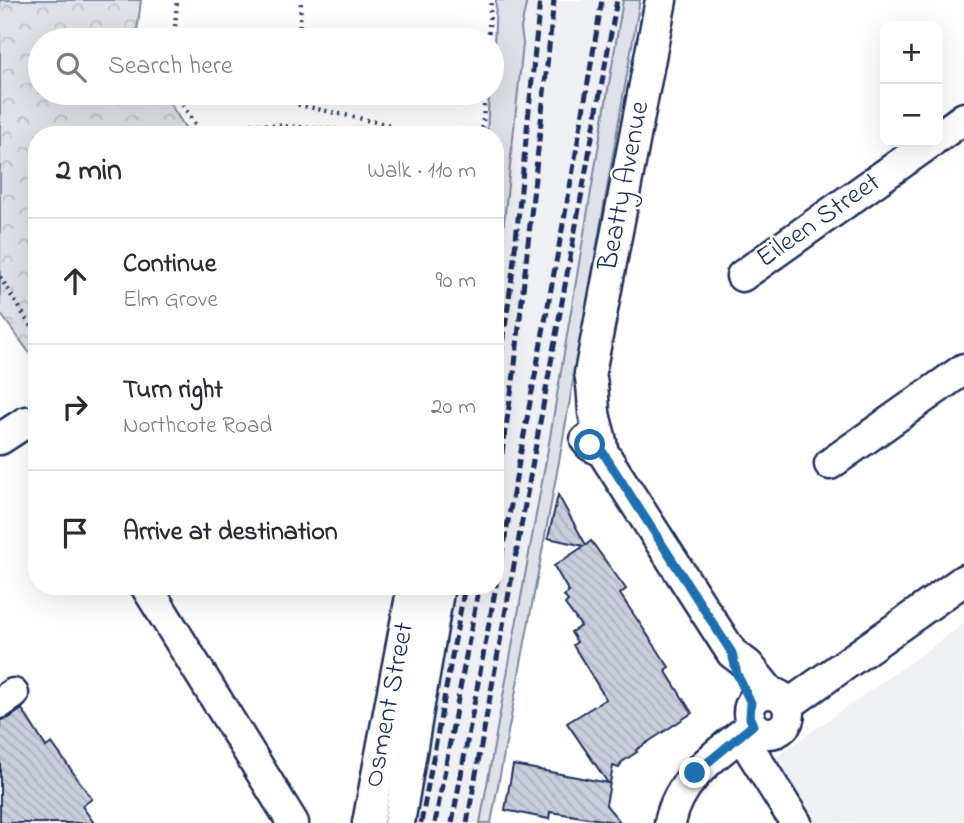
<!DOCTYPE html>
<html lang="en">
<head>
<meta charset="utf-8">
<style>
	:root { --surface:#fff; --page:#f7f7f7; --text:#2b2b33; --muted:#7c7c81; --line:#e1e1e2 }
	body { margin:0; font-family:"Indie Flower",sans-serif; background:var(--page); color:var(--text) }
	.controls { position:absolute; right:21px; top:21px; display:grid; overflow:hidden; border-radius:14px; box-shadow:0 7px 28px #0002 }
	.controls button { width:63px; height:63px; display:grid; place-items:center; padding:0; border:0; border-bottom:2px solid var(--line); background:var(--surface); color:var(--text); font:35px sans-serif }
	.stop { position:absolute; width:21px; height:21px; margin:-16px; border:5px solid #1f6fb2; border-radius:50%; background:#fff }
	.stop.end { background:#1f6fb2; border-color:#fff; box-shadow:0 2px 7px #0008 }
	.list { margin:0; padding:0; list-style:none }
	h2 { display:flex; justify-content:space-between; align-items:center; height:91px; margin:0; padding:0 28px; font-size:30px }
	h2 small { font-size:23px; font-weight:400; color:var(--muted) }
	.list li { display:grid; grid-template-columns:46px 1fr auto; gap:21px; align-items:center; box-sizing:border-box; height:126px; padding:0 28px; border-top:2px solid var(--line) }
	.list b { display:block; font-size:26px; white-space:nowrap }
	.list p { margin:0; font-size:23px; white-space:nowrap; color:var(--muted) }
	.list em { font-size:23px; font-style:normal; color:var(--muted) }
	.icon { flex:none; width:38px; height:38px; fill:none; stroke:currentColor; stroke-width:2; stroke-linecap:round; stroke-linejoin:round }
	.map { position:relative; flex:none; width:964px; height:823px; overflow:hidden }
	.search { position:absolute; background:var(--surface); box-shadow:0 7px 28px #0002; left:28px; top:28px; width:476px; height:77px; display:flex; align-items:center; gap:18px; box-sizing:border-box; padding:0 24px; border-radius:38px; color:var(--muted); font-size:26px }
	.panel { position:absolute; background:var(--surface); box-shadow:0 7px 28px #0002; left:28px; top:126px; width:476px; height:469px; border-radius:28px }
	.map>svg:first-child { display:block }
	.built { fill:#eff0f4 }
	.grass { fill:#dee1e7; stroke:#7c88a2; stroke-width:2 }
	.park { fill:url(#park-crowns); stroke:#7c88a2; stroke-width:2 }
	.building { fill:url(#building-back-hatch); stroke:#1b2f5e; stroke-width:2 }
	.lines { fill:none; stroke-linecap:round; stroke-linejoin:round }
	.minor-casing { stroke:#1b2f5e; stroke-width:35 }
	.path { stroke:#1b2f5e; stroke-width:4.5; stroke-dasharray:2 5; stroke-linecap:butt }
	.minor { stroke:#fff; stroke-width:30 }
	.rail { stroke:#1b2f5e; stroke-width:5; stroke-dasharray:10 5; stroke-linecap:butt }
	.route { stroke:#1f6fb2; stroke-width:9 }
	.labels { text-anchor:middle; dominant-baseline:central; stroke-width:5; stroke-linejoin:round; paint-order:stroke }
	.street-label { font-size:28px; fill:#1b2f5e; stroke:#fff }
</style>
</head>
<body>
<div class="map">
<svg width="964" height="823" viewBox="0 0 964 823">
	<defs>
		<pattern id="park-crowns" width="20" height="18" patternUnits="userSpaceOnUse" patternTransform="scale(1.75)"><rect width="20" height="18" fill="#dee1e7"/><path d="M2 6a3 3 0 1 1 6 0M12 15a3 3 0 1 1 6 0" fill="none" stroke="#bec1c9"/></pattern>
		<pattern id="building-back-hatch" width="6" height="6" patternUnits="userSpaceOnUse" patternTransform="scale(1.75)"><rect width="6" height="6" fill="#caceda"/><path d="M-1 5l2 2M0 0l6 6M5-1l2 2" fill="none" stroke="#adb1be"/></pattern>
	</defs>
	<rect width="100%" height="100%" fill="#fff"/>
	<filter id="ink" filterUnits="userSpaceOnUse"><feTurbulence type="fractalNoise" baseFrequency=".0143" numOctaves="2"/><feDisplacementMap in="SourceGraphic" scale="14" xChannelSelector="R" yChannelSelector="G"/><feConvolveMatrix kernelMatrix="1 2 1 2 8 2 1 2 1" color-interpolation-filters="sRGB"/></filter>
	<g filter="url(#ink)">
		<g class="built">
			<polygon points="527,0 623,0 548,449 480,823 406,823 419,791 457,586 495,586 495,307 523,44 521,28"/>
			<polygon points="964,624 964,823 787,823 755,772"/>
		</g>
		<g class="grass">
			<polygon points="496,0 527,0 521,28 523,44 495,307 495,135 487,135 489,93 492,93"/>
			<polygon points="623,0 640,0 560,456 491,823 480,823 548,449"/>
		</g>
		<polygon class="park" points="0,0 141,0 136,40 40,40 40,93 163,93 190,135 37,135 37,363 0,313"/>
		<g class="building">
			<polygon points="558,495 586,545 591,541 626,589 620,594 669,667 665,670 692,713 636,750 637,752 622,762 619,768 613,766 606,805 621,823 550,812 549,819 505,810 513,765 608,783 567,723 606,699 573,645 577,642 571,632 581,626 565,604 568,601 564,596 569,592 554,566 584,546 548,538"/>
			<polygon points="22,709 46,747 52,743 92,799 82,806 94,823 0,823 0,720 9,718"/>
		</g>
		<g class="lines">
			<defs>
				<g id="minor">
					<polyline points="938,137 964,118"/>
					<polyline points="742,276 931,142"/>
					<polyline points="0,439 26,422 37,422"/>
					<polyline points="586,440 590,445 602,451 732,653 748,665 770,692"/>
					<path d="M 602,451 C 602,437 596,426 594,412 C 593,399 593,386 590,373 L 661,0"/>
					<polyline points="830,464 964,369"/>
					<polyline points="146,586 293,823"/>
					<circle cx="769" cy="713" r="20"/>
					<polyline points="0,703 13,694"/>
					<polyline points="788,705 964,580"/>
					<polyline points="741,735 796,823"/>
					<polyline points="368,823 413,586"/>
					<polyline points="399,823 439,586"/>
					<path d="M 670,823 C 679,777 719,753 753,725"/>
				</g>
			</defs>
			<use href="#minor" class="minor-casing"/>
			<g class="path">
				<polyline points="174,40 177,0"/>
				<polyline points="299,40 301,0"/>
				<polyline points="488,40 491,0"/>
				<polyline points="175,93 202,135"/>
				<polyline points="295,93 295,104 390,125 397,133"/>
				<polyline points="203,135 254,124 412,135"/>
				<polyline points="482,135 485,93"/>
				<polyline points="0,277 37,336"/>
			</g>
			<use href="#minor" class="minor"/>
			<g class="rail">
				<polyline points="495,401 513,269 540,0"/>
				<polyline points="495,499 514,374 554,0"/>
				<polyline points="421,823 465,586"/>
				<polyline points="435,823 479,586"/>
				<polyline points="452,823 572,176 602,0"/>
				<polyline points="467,823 617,0"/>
			</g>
		</g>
	</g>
	<g class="lines" filter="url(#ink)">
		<polyline class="route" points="590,445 602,451 732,653 737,674 751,703 750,718 753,725 695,773"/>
	</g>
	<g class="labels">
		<g class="street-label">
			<text transform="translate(625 186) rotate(-79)">Beatty Avenue</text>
			<text transform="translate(819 221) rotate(-35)">Eileen Street</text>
			<text transform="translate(390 705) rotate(-79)">Osment Street</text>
		</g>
	</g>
</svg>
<div class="controls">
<button>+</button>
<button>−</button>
</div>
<div class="stop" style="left:590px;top:445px"></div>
<div class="stop end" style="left:695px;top:773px"></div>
<div class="search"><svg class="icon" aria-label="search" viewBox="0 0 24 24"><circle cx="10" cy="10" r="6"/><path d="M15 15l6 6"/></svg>Search here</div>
<section class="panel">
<h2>2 min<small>Walk · 110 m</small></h2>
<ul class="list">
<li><svg class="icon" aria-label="ahead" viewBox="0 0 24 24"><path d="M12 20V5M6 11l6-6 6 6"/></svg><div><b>Continue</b><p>Elm Grove</p></div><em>90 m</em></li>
<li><svg class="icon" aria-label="right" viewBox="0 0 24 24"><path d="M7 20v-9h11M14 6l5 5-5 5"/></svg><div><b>Turn right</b><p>Northcote Road</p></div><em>20 m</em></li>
<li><svg class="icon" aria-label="arrive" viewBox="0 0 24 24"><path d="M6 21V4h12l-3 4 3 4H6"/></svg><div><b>Arrive at destination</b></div></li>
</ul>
</section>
</div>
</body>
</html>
